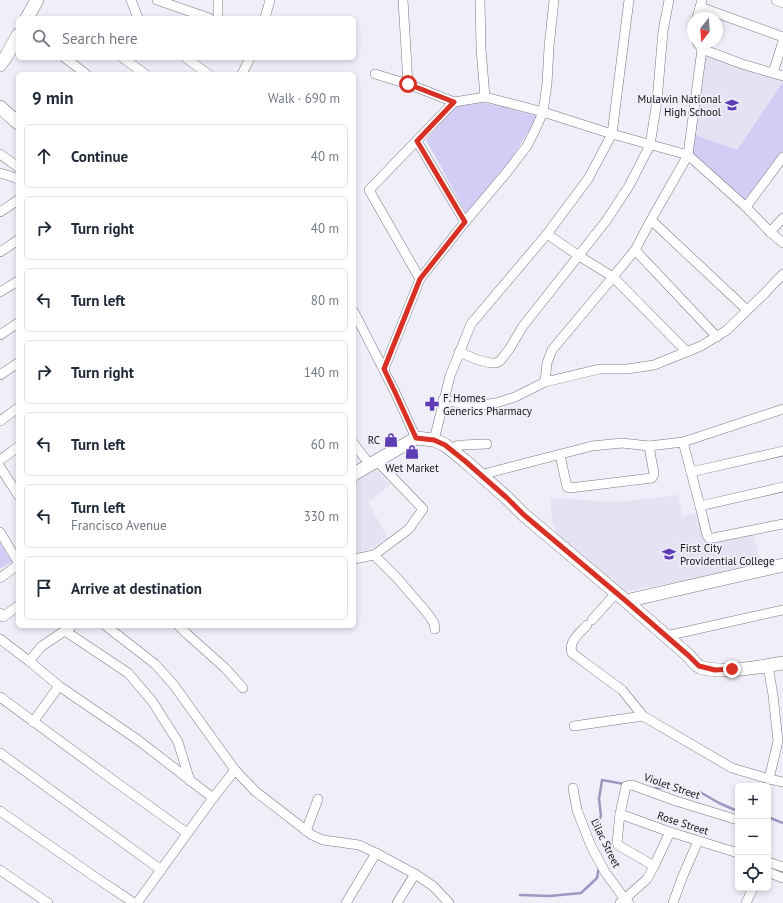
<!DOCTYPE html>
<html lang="en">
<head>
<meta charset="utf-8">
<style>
	:root { --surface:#fff; --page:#f2f2f3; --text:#1f2937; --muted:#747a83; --line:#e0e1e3 }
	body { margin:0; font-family:"PT Sans",sans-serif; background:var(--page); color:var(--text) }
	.controls { position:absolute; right:12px; bottom:12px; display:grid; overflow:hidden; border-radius:6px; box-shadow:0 2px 6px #0003 }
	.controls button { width:36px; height:36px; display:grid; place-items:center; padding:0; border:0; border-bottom:1px solid var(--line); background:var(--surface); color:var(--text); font:20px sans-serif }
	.compass { position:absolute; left:687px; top:12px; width:36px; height:36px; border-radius:50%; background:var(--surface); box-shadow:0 2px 6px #0003; rotate:197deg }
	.stop { position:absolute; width:12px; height:12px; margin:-9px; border:3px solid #d93025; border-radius:50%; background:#fff }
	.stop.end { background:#d93025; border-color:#fff; box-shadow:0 1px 4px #0008 }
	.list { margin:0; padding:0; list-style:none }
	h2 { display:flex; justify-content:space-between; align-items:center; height:52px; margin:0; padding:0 16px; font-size:17px }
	h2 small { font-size:13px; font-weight:400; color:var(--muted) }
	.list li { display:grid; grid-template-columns:26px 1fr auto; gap:12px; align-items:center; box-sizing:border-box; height:64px; margin:0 8px 8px; padding:0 8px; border:1px solid var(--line); border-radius:6px }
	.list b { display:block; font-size:15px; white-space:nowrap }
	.list p { margin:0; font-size:13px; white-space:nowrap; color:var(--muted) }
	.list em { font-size:13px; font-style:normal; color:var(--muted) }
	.icon { flex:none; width:22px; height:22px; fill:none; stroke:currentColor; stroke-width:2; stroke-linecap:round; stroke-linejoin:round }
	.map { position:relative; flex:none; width:783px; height:903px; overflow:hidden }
	.search { position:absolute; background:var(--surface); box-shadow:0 2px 6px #0003; left:16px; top:16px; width:340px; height:44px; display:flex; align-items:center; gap:10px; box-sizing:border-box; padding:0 14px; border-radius:6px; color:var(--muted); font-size:15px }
	.panel { position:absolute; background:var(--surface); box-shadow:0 2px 6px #0003; left:16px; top:72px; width:340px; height:556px; border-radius:6px }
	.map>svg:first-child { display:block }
	.built { fill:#e4e3f3 }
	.green { fill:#d1cdf4 }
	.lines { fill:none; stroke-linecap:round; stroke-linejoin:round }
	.stream { stroke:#9c98c0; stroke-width:2.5 }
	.street-casing { stroke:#797880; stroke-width:10 }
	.secondary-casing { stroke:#797880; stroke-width:14 }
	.street { stroke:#fff; stroke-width:9 }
	.secondary { stroke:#fff; stroke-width:13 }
	.route { stroke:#d93025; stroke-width:5 }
	.labels { text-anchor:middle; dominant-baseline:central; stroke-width:3.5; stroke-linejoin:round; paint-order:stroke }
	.poi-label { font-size:11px; fill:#131316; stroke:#f0eff9; text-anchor:end }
	.street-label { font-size:11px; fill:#131316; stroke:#f0eff9 }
</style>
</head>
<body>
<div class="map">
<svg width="783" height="903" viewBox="0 0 783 903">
	<rect width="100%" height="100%" fill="#f0eff9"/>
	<g class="built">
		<polygon points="708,56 783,80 783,82 737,150 693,134 703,58"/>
		<polygon points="373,466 391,485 368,502 388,538 369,550 354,553 354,481"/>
		<polygon points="678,495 682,516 696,513 705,543 753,534 761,565 625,592 559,538 552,521 550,498 617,502"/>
	</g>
	<g class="green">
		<polygon points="783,82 783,154 744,202 691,153 693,134 737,150"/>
		<polygon points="481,102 538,116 505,169 466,213 426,140 457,103"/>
		<polygon points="0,543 12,562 0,569"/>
	</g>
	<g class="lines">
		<g class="stream">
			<polyline points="652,789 666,787 687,795 700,792 719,803 735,810 738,810"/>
			<polyline points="768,817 783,823"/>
			<polyline points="594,829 601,816 599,799 602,780 624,784"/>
			<polyline points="520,895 550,896 581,893 597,878 599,867"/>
		</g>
		<defs>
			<g id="street">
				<polyline points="131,0 138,18"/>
				<polyline points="157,0 209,18"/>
				<polyline points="403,0 408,84"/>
				<polyline points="480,0 481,49 485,97"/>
				<polyline points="776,0 783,3"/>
				<polyline points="700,7 783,37"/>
				<polyline points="218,18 218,0"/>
				<polyline points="265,18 270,0"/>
				<polyline points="697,18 702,0"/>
				<polyline points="702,49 742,64 783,76"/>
				<polyline points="65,58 86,74"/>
				<polyline points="123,58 145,74"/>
				<polyline points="186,58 208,74"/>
				<polyline points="773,73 783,41"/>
				<polyline points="242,74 250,58"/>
				<polyline points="375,74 408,84 454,102 485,97 543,112 612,134 688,155 702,49 697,42"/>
				<polyline points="417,141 465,222"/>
				<polyline points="0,154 18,167"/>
				<polyline points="0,173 16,178 18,180"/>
				<polyline points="746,207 783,157"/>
				<polyline points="0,212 18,200"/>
				<polyline points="651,220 747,310"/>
				<polyline points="770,232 783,218"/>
				<polyline points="547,234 579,256 613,277 687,352"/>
				<polyline points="635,250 717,337"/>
				<polyline points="0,252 18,240"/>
				<polyline points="420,279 369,190 454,102"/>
				<polyline points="0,292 18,281"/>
				<polyline points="354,312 395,392 416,438"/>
				<polyline points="0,335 18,323"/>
				<polyline points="459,352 478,360 491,363 496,363 500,361 510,348 523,326 606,221 629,186 650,145 657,101 663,31 669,0"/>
				<polyline points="384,369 420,279 465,222 507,172 527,146 536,128 543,112 547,84 549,47 554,0"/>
				<polyline points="0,375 18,363"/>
				<polyline points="545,382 547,363 552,350 613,277 635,250 651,220 688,155 746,207 770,232 783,243"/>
				<polyline points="443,400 475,406 496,403 515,397 545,382 599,369 627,369 654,365 701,346 727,330 765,293 783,274"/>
				<polyline points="0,421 18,408"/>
				<polyline points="434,440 450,376 471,324 547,234 588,179 612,134 629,0"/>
				<polyline points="683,442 691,472 783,451"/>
				<polyline points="354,444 370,465"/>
				<polyline points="451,450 456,446 462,445 487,444"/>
				<polyline points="560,455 567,487 570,488 652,478 654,474 649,446"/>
				<polyline points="0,460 18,447"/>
				<polyline points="0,467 18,495"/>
				<polyline points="691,472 700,506 783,487"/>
				<polyline points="480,475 592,446 622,443 649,446 683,442 783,409"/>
				<polyline points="700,506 707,535 709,538 713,538 783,524"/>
				<polyline points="0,532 18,562"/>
				<polyline points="374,555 397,578 428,614 434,623 435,629"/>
				<polyline points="354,559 374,555 409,529 423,509 377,461"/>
				<polyline points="0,578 18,565"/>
				<polyline points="0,613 3,617 18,606"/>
				<polyline points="592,620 616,593"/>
				<polyline points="106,626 155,664 173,684 235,770 255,791 312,835 323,840 359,845 376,853 415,874 433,886 449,903"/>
				<polyline points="179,626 187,634 225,668 243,688"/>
				<polyline points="65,631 128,673 152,701 178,742 190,781"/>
				<polyline points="666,636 783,610"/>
				<polyline points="0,639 29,661 59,686 138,740 213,798"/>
				<polyline points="29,661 42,646 72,626"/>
				<polyline points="768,666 773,695 778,741 769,779"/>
				<polyline points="0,697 113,780 187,833"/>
				<polyline points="643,716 732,768 769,779 783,782"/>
				<polyline points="33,722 59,686"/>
				<path d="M 574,726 L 643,716 L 622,690 L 588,665 L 572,653 C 568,641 580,633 587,625"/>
				<polyline points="0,753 161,870"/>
				<polyline points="573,788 577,810 591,846 605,872 624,898 629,903"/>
				<polyline points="0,811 95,877 134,903"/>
				<polyline points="620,814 670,832 738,853"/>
				<polyline points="306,831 318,799"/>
				<polyline points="768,862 783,867"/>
				<polyline points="654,866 618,845 617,842 620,814 626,786 632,785 676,801 738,820"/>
				<polyline points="0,870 48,903"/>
				<polyline points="768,872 783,878"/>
				<polyline points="137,903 213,798 235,770"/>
				<polyline points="346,903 376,853"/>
				<polyline points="397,903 415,874"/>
				<polyline points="620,903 647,879 654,866 670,832"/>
				<polyline points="673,903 682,878 698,841"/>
				<polyline points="746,903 753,888"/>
			</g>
			<g id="secondary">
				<polyline points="27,18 37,0"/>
				<polyline points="0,65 7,55 18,35"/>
				<polyline points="0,107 18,123"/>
				<path d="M 354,474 L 416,438 L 434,440 L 445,445 L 465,461 L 507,498 L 524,515 L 626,601 L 689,656 C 692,660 696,665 700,667 C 720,674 762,667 783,663"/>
				<polyline points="626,601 783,565"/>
			</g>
		</defs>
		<use href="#street" class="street-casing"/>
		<use href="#secondary" class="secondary-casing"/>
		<use href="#street" class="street"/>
		<use href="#secondary" class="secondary"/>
	</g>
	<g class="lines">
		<polyline class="route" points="408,84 454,102 417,141 465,222 420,279 384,369 395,392 416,438 434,440 445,445 465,461 507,498 524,515 626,601 689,656 699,666 715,670 732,669"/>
	</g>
	<defs>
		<symbol id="school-bare" viewBox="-9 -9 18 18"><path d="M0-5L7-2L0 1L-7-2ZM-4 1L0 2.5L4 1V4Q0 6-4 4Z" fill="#5d3cb4" stroke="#f0eff9" stroke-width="2.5" paint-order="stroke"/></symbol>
		<symbol id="pharmacy-bare" viewBox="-9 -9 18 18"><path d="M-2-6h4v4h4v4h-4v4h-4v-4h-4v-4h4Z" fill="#5d3cb4" stroke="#f0eff9" stroke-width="2.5" paint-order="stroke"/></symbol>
		<symbol id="shop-bare" viewBox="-9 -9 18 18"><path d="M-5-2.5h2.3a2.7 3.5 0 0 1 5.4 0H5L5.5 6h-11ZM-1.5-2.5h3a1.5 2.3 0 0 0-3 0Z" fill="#5d3cb4" stroke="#f0eff9" stroke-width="2.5" paint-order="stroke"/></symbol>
		<symbol id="university-bare" viewBox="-9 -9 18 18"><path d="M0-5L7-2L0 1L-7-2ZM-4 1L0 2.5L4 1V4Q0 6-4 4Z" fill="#5d3cb4" stroke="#f0eff9" stroke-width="2.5" paint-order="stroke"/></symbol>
	</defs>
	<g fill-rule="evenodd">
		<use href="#school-bare" x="722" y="95" width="20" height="20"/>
		<use href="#pharmacy-bare" x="422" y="394" width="20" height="20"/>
		<use href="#shop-bare" x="381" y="430" width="20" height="20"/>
		<use href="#shop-bare" x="402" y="442" width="20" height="20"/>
		<use href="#university-bare" x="659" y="544" width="20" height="20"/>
	</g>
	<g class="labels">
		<g class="poi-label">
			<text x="721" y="99">Mulawin National<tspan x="721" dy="13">High School</tspan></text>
			<text x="443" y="398" text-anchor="start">F. Homes<tspan x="443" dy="13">Generics Pharmacy</tspan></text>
			<text x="380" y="440">RC</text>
			<text x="412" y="468" text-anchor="middle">Wet Market</text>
			<text x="680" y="548" text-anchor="start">First City<tspan x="680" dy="13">Providential College</tspan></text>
		</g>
		<g class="street-label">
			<text transform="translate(672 786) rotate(19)">Violet Street</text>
			<text transform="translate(683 823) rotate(18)">Rose Street</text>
			<text transform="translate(606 843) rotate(64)">Lilac Street</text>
		</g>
	</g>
</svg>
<div class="controls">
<button>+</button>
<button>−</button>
<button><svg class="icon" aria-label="locate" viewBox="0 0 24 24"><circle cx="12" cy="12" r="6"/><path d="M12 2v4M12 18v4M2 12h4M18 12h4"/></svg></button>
</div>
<svg class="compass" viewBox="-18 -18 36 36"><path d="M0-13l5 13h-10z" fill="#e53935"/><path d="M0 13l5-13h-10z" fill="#747a83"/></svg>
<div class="stop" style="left:408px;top:84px"></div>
<div class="stop end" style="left:732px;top:669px"></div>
<div class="search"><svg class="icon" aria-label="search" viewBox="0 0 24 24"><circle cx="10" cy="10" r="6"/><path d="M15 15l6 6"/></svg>Search here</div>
<section class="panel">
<h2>9 min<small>Walk · 690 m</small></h2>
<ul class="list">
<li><svg class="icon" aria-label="ahead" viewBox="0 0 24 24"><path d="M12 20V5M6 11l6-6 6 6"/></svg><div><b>Continue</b></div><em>40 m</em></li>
<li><svg class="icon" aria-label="right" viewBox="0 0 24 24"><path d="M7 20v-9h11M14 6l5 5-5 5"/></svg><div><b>Turn right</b></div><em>40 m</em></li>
<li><svg class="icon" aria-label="left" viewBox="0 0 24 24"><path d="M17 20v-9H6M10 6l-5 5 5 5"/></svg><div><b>Turn left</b></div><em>80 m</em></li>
<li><svg class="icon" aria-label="right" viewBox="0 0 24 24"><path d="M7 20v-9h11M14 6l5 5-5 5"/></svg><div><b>Turn right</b></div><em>140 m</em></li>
<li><svg class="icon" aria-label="left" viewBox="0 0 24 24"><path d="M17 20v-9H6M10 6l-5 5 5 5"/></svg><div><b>Turn left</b></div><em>60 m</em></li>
<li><svg class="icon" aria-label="left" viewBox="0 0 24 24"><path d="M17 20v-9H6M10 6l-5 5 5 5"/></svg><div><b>Turn left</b><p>Francisco Avenue</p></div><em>330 m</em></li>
<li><svg class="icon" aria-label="arrive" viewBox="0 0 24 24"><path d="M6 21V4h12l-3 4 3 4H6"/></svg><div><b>Arrive at destination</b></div></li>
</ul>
</section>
</div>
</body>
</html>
